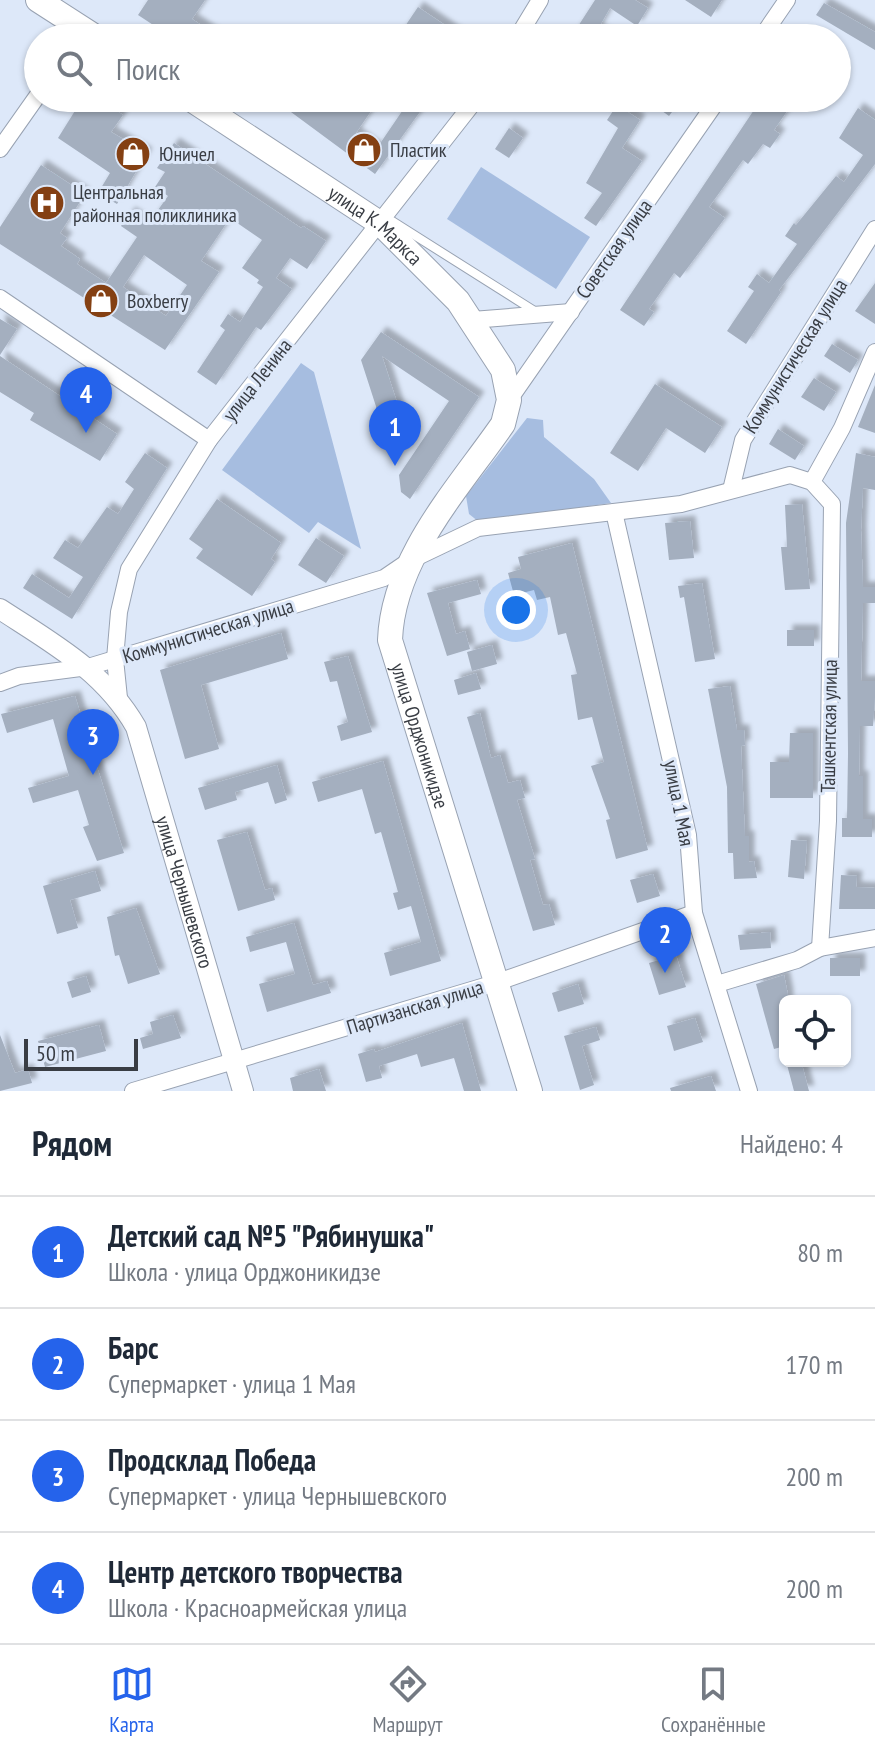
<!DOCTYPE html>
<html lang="ru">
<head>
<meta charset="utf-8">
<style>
	:root { --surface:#fff; --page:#f2f2f3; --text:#1f2937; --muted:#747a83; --line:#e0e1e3; --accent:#2563eb }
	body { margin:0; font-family:"PT Sans Narrow",sans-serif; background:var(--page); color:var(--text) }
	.controls { position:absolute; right:24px; bottom:24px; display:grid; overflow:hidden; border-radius:12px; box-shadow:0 2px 6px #0004 }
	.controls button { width:72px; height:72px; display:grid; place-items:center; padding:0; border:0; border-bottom:2px solid var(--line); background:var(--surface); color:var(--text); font:40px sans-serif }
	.scale { position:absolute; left:24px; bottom:20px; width:114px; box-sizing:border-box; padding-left:8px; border:4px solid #393d44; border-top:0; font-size:22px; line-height:28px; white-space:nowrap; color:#393d44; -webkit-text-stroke:6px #dde8f9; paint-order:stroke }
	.you { position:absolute; left:516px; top:610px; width:28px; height:28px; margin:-20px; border:6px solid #fff; border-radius:50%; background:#1a73e8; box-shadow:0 0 0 12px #1a73e833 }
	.badge { display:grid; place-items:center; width:52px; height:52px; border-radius:50%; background:var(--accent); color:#fff; font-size:26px; font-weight:700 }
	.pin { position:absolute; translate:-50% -66px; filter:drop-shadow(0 2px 4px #0008) }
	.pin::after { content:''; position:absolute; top:42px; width:28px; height:24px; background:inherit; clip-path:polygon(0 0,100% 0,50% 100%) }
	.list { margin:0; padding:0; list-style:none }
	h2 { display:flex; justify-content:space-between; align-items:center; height:104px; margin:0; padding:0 32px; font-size:34px }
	h2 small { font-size:26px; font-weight:400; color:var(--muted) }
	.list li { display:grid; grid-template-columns:52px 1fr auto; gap:24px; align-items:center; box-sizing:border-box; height:112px; padding:0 32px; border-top:2px solid var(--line) }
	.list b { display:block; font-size:30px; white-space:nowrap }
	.list p { margin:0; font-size:26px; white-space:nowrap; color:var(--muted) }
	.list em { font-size:26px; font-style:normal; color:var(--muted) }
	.icon { flex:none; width:44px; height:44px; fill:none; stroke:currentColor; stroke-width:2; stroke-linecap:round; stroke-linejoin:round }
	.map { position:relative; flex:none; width:875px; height:1091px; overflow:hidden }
	.search { position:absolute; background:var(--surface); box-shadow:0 2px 6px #0004; left:24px; right:24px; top:24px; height:88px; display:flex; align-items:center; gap:20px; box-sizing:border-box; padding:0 28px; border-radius:44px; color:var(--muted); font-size:30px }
	.sheet { height:552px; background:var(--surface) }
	nav { display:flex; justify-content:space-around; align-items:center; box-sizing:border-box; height:112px; border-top:2px solid var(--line); background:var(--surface); font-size:22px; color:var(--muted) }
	nav a { display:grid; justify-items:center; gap:4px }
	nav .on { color:var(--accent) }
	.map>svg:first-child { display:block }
	.green { fill:#a6bde0 }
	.building { fill:#a4afbf; fill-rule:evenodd; filter:url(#shadow) }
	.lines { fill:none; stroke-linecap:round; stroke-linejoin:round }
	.service-casing { stroke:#98a2b2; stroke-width:10 }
	.minor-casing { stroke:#98a2b2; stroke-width:18 }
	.tertiary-casing { stroke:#98a2b2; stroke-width:22 }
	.secondary-casing { stroke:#98a2b2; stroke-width:26 }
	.service { stroke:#fff; stroke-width:8 }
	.minor { stroke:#fff; stroke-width:16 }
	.tertiary { stroke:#fff; stroke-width:20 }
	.secondary { stroke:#fff; stroke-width:24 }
	.labels { text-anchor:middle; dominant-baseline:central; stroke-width:6; stroke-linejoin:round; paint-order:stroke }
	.poi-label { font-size:20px; fill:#393d44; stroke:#dde8f9; text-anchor:start }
	.street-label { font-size:20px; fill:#393d44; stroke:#dde8f9 }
</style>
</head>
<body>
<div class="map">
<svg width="875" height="1091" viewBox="0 0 875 1091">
	<defs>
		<filter id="shadow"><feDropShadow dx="5.5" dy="-5.5" stdDeviation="2" flood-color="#0004"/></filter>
	</defs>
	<rect width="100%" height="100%" fill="#dde8f9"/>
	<g class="green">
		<polygon points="481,167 590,237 556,289 447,219"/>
		<polygon points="301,363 314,372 361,549 318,522 309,533 222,470"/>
		<polygon points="527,418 543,420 544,437 594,479 611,503 479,522 469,514 466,496"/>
	</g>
	<g class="building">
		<polygon points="148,0 205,0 192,19 221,38 173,38 138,15"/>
		<polygon points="595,0 635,0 648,8 637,26 610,8 598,29 613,38 580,38 573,34"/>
		<polygon points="685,0 722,0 711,17"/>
		<polygon points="824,3 875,32 875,50 816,15"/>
		<polygon points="418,7 464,38 397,38"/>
		<polygon points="83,98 97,98 123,115 111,132 147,153 117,204 98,193 110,173 58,138"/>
		<polygon points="272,98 380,98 356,133 377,148 411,98 430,98 375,174"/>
		<polygon points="644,98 670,98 678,104 669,116"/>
		<polygon points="762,98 783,98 792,104 774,130 780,134 770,148 763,144 748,164 743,160 709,207 725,218 680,278 674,273 649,309 654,312 644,326 620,310"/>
		<polygon points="617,105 640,120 622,148 642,161 596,226 584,218 602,193 586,183 618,128 607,120"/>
		<polygon points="858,108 875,120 875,164 779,290 781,292 746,344 727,331 754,291 748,287 757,274 769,283 797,244 785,236 794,223 796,225 836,176 844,182 863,155 839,138"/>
		<polygon points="509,128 523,138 509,158 495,149"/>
		<path d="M 174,143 L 301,228 L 303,226 L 326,241 L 307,269 L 290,258 L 276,278 L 292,289 L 261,330 L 256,327 L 216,385 L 197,372 L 225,330 L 220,326 L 228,314 L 240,322 L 263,287 L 257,283 L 259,280 L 242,268 L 262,240 L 230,218 L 201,261 L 219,272 L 165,350 L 0,244 L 0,227 L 41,165 L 85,194 L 60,233 L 67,238 L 61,246 L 80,259 L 77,264 L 106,283 L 137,237 L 121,226 L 130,212 L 148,224 L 168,196 L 155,187 L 165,172 L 157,168 ZM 144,255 L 187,285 L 166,316 L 123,287 Z"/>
		<polygon points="875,283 875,324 855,311"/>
		<polygon points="0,319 17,329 0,355"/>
		<polygon points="381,332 479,397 410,499 401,492 399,475 449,401 382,356 403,421 383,428 361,360"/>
		<polygon points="832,344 858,360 850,373 824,356"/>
		<polygon points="0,356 117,434 100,461 30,420 34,413 0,392"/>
		<polygon points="814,378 836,392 824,411 801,397"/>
		<polygon points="655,384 722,427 705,453 666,428 638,471 610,453"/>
		<polygon points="875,385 875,433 858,427"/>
		<polygon points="778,429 804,446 795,460 769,444"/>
		<polygon points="145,453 167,468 72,619 23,588 32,574 69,598 83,577 53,558 65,540 78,548 107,507 118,514 134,489 125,482"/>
		<polygon points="856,453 875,457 875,490 863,488 861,530 863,587 875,587 875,603 863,603 861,681 875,681 875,697 873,726 860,726 859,776 863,776 863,819 872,819 872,837 842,837 842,818 847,818 848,754 846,523"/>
		<polygon points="217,499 281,543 271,559 275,562 252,596 196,558 203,549 189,539"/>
		<polygon points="802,504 810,589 785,590 781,547 787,547 785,505"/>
		<polygon points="690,521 694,558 669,560 665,523"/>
		<polygon points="316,538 344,556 326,583 298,565"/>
		<polygon points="572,543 648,850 616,859 606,820 610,819 591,766 604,762 592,717 578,720 571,675 577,674 566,633 558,635 550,597 537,600 534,590 514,595 508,573 521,569 518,557"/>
		<polygon points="477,580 481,594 448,603 456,634 465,631 470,649 447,656 427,593"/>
		<polygon points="702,583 715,659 695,662 684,597 680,598 678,586"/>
		<rect x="787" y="630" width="27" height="16"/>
		<polygon points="281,633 288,659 201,685 219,749 185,759 160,670"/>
		<polygon points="492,645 497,664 472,671 467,652"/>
		<polygon points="348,656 372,732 341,741 337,726 348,722 337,681 330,682 324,662"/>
		<polygon points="476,673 481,689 458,695 454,680"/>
		<polygon points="730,686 737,730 744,730 745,745 741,746 745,836 749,836 749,862 754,861 757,878 734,879 733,853 728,853 727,787 708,689"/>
		<polygon points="75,696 124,853 97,861 83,827 89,825 78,790 33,803 28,788 69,776 53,719 7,733 1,714"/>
		<polygon points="480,713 491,758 500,755 508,783 520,780 525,798 517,800 535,859 530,860 543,905 549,904 555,925 533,931 467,717"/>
		<polygon points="790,733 813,733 813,798 770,798 770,762 789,762"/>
		<polygon points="383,761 441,961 390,976 384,953 421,942 411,906 398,910 393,893 398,892 381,832 375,834 362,789 318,802 312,782"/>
		<polygon points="277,765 287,800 275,804 268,782 235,792 237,800 205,810 198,788"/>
		<polygon points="247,832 265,890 272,888 275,900 238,911 217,840"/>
		<polygon points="791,840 807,841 804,879 788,877"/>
		<polygon points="95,871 101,891 70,900 78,928 57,934 43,886"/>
		<polygon points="653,874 660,896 637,903 630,880"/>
		<polygon points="841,875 857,876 856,887 875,888 875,909 839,909"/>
		<polygon points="136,908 160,974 128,984 119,955 115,956 107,917"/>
		<polygon points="294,923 313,985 327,981 331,993 267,1012 259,984 295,974 286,942 250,952 246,937"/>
		<polygon points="770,932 771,948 740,950 738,935"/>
		<polygon points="676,955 686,987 659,995 649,963"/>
		<rect x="830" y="958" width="30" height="18"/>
		<polygon points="784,975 788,995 785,1046 774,1049 756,984"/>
		<polygon points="86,976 91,992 72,998 67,982"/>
		<polygon points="578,984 584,1004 558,1012 552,993"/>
		<polygon points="173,1015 181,1038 143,1049 140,1038 153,1034 150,1022"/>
		<polygon points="695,1018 703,1042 674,1051 667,1026"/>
		<polygon points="462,1023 481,1091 464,1091 454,1058 421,1067 417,1054 379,1066 382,1078 366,1082 358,1054 374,1049 375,1052"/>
		<polygon points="99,1025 106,1051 45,1067 38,1041"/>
		<polygon points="596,1027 600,1040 582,1046 594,1085 580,1090 564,1036"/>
		<polygon points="0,1035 15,1073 28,1069 32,1083 0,1091"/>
		<polygon points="786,1061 801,1061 809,1091 794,1091"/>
		<polygon points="319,1069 326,1091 293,1091 290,1078"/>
		<polygon points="711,1076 716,1091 671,1091 670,1088"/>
	</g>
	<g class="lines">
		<defs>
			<polyline id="service" points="392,221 536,312"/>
			<g id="minor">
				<polyline points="517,38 540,0"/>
				<polyline points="761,38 787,0"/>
				<polyline points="0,149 38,95"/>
				<polyline points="0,298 209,440"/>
				<polyline points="472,320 571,312"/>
				<polyline points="509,400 719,98"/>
				<polyline points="812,482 842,428 875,352"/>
				<polyline points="731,490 743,440 875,229"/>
				<polyline points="614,512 688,835 694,913 749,1091"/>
				<polyline points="0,683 19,676 88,667 384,578 409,561 478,528 681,504 790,475 812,482 832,504 828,821 820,948"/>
				<polyline points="119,698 115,659 119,612 129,569 209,440 477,98"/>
				<polyline points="717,984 797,960 820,948 875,938"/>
				<polyline points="133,1091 495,983 694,913"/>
			</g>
			<g id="tertiary">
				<path id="s1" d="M 0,609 C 52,643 104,671 136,727 L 243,1091"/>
			</g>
			<g id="secondary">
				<polyline points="38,0 97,38"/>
				<path id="s2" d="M 189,98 L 381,224 L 458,301 L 503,370 L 509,400 L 503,424 C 458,489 393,558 390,640 L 530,1091"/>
			</g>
		</defs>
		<use href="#service" class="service-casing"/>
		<use href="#minor" class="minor-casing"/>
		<use href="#tertiary" class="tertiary-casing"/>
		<use href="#secondary" class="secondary-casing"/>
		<use href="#service" class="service"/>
		<use href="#minor" class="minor"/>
		<use href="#tertiary" class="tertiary"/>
		<use href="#secondary" class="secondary"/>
	</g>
	<defs>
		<symbol id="shop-disc" viewBox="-11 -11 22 22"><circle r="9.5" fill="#844013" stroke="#dde8f9"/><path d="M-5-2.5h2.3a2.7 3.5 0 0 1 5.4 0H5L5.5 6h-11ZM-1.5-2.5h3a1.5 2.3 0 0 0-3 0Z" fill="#fff"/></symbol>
		<symbol id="hospital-disc" viewBox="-11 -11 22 22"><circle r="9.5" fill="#844013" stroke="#dde8f9"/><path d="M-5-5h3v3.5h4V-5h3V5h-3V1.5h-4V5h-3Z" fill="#fff"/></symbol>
	</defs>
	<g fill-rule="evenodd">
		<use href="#shop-disc" x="344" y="130" width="40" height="40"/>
		<use href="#shop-disc" x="113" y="134" width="40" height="40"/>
		<use href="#hospital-disc" x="27" y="183" width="40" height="40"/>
		<use href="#shop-disc" x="81" y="281" width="40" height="40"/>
	</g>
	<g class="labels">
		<g class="poi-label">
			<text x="390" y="150">Пластик</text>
			<text x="159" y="154">Юничел</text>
			<text x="73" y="192">Центральная<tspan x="73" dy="23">районная поликлиника</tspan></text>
			<text x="127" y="301">Boxberry</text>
		</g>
		<g class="street-label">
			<text stroke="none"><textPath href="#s2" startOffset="226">улица К. Маркса</textPath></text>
			<text transform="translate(614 249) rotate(-55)">Советская улица</text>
			<text transform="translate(795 356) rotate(-58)">Коммунистическая улица</text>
			<text transform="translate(257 380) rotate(-52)">улица Ленина</text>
			<text transform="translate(208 631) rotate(-17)">Коммунистическая улица</text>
			<text transform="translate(829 726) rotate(-89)">Ташкентская улица</text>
			<text stroke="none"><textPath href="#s2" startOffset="824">улица Орджоникидзе</textPath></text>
			<text transform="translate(679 803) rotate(79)">улица 1 Мая</text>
			<text stroke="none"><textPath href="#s1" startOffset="354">улица Чернышевского</textPath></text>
			<text transform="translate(415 1007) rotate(-17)">Партизанская улица</text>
		</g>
	</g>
</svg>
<div class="controls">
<button><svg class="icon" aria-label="locate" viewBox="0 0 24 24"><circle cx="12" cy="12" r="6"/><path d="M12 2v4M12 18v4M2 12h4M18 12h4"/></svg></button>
</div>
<div class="scale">50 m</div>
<div class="you"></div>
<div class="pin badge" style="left:395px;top:466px">1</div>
<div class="pin badge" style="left:665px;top:973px">2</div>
<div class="pin badge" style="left:93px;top:775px">3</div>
<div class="pin badge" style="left:86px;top:433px">4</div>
<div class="search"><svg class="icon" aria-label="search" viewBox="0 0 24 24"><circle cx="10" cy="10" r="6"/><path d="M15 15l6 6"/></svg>Поиск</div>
</div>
<section class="sheet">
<h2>Рядом<small>Найдено: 4</small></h2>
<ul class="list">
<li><span class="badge">1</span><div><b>Детский сад №5 &quot;Рябинушка&quot;</b><p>Школа · улица Орджоникидзе</p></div><em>80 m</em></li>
<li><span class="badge">2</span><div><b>Барс</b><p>Супермаркет · улица 1 Мая</p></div><em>170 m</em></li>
<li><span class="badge">3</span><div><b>Продсклад Победа</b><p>Супермаркет · улица Чернышевского</p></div><em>200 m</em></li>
<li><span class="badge">4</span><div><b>Центр детского творчества</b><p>Школа · Красноармейская улица</p></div><em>200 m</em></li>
</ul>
</section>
<nav>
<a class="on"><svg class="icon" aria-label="map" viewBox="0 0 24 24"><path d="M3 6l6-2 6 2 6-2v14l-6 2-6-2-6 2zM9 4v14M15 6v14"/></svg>Карта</a>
<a><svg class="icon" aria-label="directions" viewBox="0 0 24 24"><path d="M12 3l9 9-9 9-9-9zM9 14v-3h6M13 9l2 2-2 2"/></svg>Маршрут</a>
<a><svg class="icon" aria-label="saved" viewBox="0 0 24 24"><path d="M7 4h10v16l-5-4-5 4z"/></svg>Сохранённые</a>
</nav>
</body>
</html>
